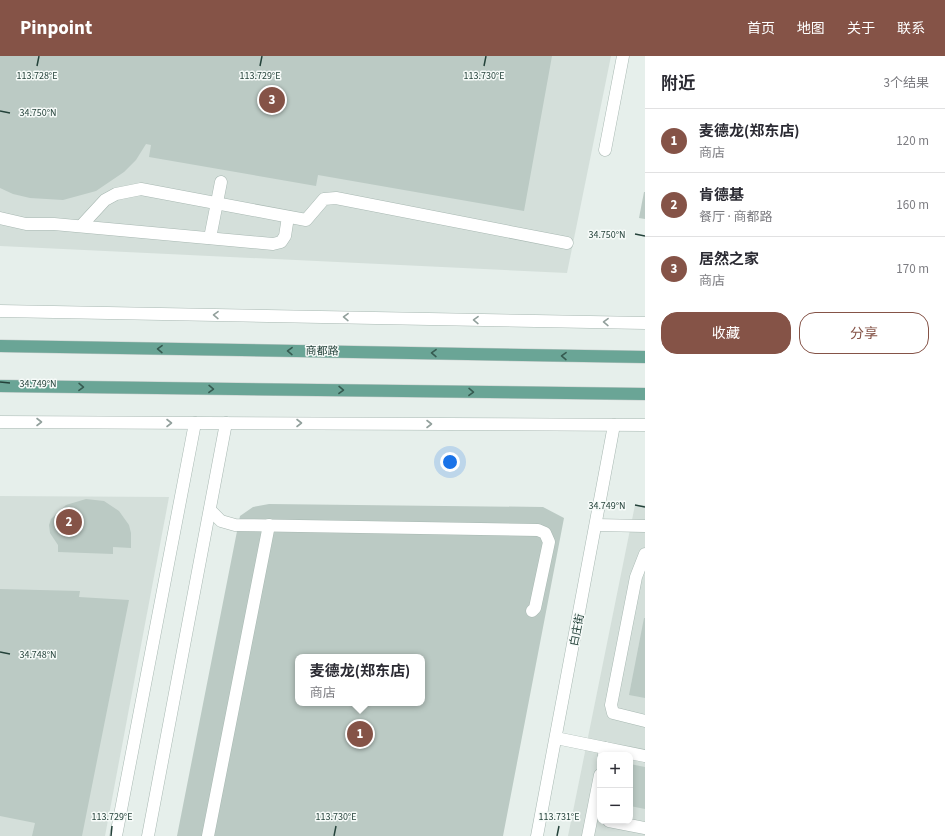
<!DOCTYPE html>
<html lang="zh">
<head>
<meta charset="utf-8">
<style>
	:root { --surface:#fff; --page:#f2f2f3; --text:#2b2b33; --muted:#7c7c81; --line:#e1e1e2; --accent:#855347 }
	body { margin:0; font-family:"Source Sans 3","Noto Sans SC",sans-serif; background:var(--page); color:var(--text) }
	.controls { position:absolute; right:12px; bottom:12px; display:grid; overflow:hidden; border-radius:8px; box-shadow:0 2px 6px #0003 }
	.controls button { width:36px; height:36px; display:grid; place-items:center; padding:0; border:0; border-bottom:1px solid var(--line); background:var(--surface); color:var(--text); font:20px sans-serif }
	.you { position:absolute; left:450px; top:406px; width:14px; height:14px; margin:-10px; border:3px solid #fff; border-radius:50%; background:#1a73e8; box-shadow:0 0 0 6px #1a73e833 }
	.badge { display:grid; place-items:center; width:26px; height:26px; border-radius:50%; background:var(--accent); color:#fff; font-size:13px; font-weight:700 }
	.pin { position:absolute; translate:-50% -50%; border:2px solid #fff; box-shadow:0 1px 4px #0006 }
	.popup { position:absolute; left:295px; top:598px; width:130px; height:52px; box-sizing:border-box; display:grid; place-content:center; border-radius:8px; background:var(--surface); filter:drop-shadow(0 1px 3px #0005); font-size:13px; white-space:nowrap; color:var(--muted) }
	.popup b { font-size:15px; color:var(--text) }
	.popup::after { content:''; position:absolute; left:50%; top:100%; margin-left:-8px; border:8px solid transparent; border-top-color:var(--surface) }
	.list { margin:0; padding:0; list-style:none }
	h2 { display:flex; justify-content:space-between; align-items:center; height:52px; margin:0; padding:0 16px; font-size:17px }
	h2 small { font-size:13px; font-weight:400; color:var(--muted) }
	.list li { display:grid; grid-template-columns:26px 1fr auto; gap:12px; align-items:center; box-sizing:border-box; height:64px; padding:0 16px; border-top:1px solid var(--line) }
	.list b { display:block; font-size:15px; white-space:nowrap }
	.list p { margin:0; font-size:13px; white-space:nowrap; color:var(--muted) }
	.list em { font-size:13px; font-style:normal; color:var(--muted) }
	.actions { display:flex; gap:8px; padding:12px 16px }
	.actions a { flex:1; padding:9px 0; border:1px solid var(--accent); border-radius:16px; text-align:center; font-size:14px; color:var(--accent) }
	.actions .main { background:var(--accent); color:#fff }
	.map { position:relative; flex:none; width:645px; height:780px; overflow:hidden }
	header { display:flex; align-items:center; gap:24px; box-sizing:border-box; height:56px; padding:0 20px; background:var(--accent); color:#fff }
	header strong { font-size:19px }
	nav { display:flex; gap:22px; margin-inline-start:auto; font-size:14px }
	main { display:flex }
	aside { flex:1; background:var(--surface) }
	.map>svg:first-child { display:block }
	.built { fill:#d4dfda; fill-rule:evenodd }
	.building { fill:#bbcac4; fill-rule:evenodd }
	.lines { fill:none; stroke-linecap:round; stroke-linejoin:round }
	.minor-casing { stroke:#a8b8b2; stroke-width:13 }
	.major-casing { stroke:#c2cac8; stroke-width:13 }
	.minor { stroke:#fff; stroke-width:12 }
	.major { stroke:#6aa596; stroke-width:12 }
	.oneway { stroke:#92a09c }
	.oneway2 { stroke:#365b51 }
	.ticks { fill:none; stroke:#24423a; stroke-width:1.5 }
	.labels { text-anchor:middle; dominant-baseline:central; stroke-width:3; stroke-linejoin:round; paint-order:stroke }
	.street-label { font-size:11px; fill:#24423a; stroke:#f7fbf9 }
	.ticks-label { font-size:10px; text-anchor:middle; fill:#24423a; stroke:#f7fbf9; stroke-width:3; stroke-linejoin:round; paint-order:stroke }
</style>
</head>
<body>
<header>
<strong>Pinpoint</strong>
<nav><a>首页</a><a>地图</a><a>关于</a><a>联系</a></nav>
</header>
<main>
<div class="map">
<svg width="645" height="780" viewBox="0 0 645 780">
	<rect width="100%" height="100%" fill="#e6efeb"/>
	<g class="built">
		<polygon points="0,0 611,0 567,217 0,190"/>
		<polygon points="0,440 169,441 105,780 0,780"/>
		<path d="M 635,449 L 645,449 L 645,780 L 568,780 ZM 600,699 L 630,699 L 630,765 L 600,765 Z"/>
	</g>
	<g class="building">
		<polygon points="0,0 552,0 524,155 318,119 316,130 149,101 151,89 146,88 136,104 124,116 96,135 63,144 30,142 13,138 0,132"/>
		<polygon points="644,136 645,136 645,163 639,162"/>
		<polygon points="86,443 104,445 119,455 129,469 131,477 131,492 113,491 113,498 58,496 58,489 50,477 49,469 51,463 66,449"/>
		<path d="M 269,448 L 543,451 L 564,462 L 503,780 L 177,780 L 240,460 L 253,451 ZM 298,601 L 422,601 L 422,647 L 298,647 Z"/>
		<polygon points="0,533 80,535 79,541 129,544 82,780 32,780 35,767 0,760"/>
		<polygon points="644,562 645,562 645,642 629,639"/>
		<polygon points="630,708 645,711 645,753 630,750"/>
	</g>
	<g class="lines">
		<defs>
			<g id="minor">
				<polyline points="605,94 623,0"/>
				<polyline points="0,162 26,168 54,168 273,188 281,186 285,180 288,161"/>
				<polyline points="81,170 105,144 116,138 141,133 306,164 324,143 336,142 567,187"/>
				<polyline points="210,182 221,126"/>
				<polyline points="0,255 645,267"/>
				<polyline points="0,366 645,369"/>
				<polyline points="210,454 221,465 235,469 538,474 545,477 549,486 535,552 532,555"/>
				<polyline points="596,469 645,470"/>
				<polyline points="645,498 636,521 611,649 613,657 645,665"/>
				<polyline points="556,682 605,692"/>
				<polyline points="604,699 605,692 645,700"/>
				<polyline points="609,765 645,772"/>
				<polyline points="116,780 195,367"/>
				<polyline points="148,780 226,367"/>
				<polyline points="208,780 269,469"/>
				<polyline points="537,780 614,369"/>
				<polyline points="588,780 600,719"/>
			</g>
			<g id="major">
				<polyline points="0,290 645,301"/>
				<polyline points="0,330 645,338"/>
			</g>
		</defs>
		<use href="#minor" class="minor-casing"/>
		<use href="#major" class="major-casing"/>
		<use href="#minor" class="minor"/>
		<use href="#major" class="major"/>
	</g>
	<defs><path id="oneway-chevron" d="M-2-3.5L2.5 0L-2 3.5" fill="none" stroke-width="1.6" stroke-linecap="round" stroke-linejoin="round"/></defs>
	<g class="oneway">
		<use href="#oneway-chevron" transform="translate(216 259) rotate(-179)"/>
		<use href="#oneway-chevron" transform="translate(346 261) rotate(-179)"/>
		<use href="#oneway-chevron" transform="translate(476 264) rotate(-179)"/>
		<use href="#oneway-chevron" transform="translate(606 266) rotate(-179)"/>
		<use href="#oneway-chevron" transform="translate(39 366)"/>
		<use href="#oneway-chevron" transform="translate(169 367)"/>
		<use href="#oneway-chevron" transform="translate(299 367)"/>
		<use href="#oneway-chevron" transform="translate(429 368)"/>
	</g>
	<g class="oneway2">
		<use href="#oneway-chevron" transform="translate(160 293) rotate(-179)"/>
		<use href="#oneway-chevron" transform="translate(290 295) rotate(-179)"/>
		<use href="#oneway-chevron" transform="translate(434 297) rotate(-179)"/>
		<use href="#oneway-chevron" transform="translate(564 300) rotate(-179)"/>
		<use href="#oneway-chevron" transform="translate(81 331) rotate(1)"/>
		<use href="#oneway-chevron" transform="translate(211 333) rotate(1)"/>
		<use href="#oneway-chevron" transform="translate(341 334) rotate(1)"/>
		<use href="#oneway-chevron" transform="translate(471 336) rotate(1)"/>
	</g>
	<path class="ticks" d="M 37,10 L 39,0M 260,10 L 262,0M 484,10 L 486,0M 0,55 L 10,57M 635,178 L 645,180M 0,326 L 10,327M 635,449 L 645,451M 0,596 L 10,598M 111,780 L 112,770M 334,780 L 336,770M 557,780 L 559,770"/>
	<g class="labels">
		<g class="street-label">
			<text transform="translate(322 295) rotate(1)">商都路</text>
			<text transform="translate(577 574) rotate(-79)">白庄街</text>
		</g>
	</g>
	<g class="ticks-label">
		<text x="37" y="23">113.728°E</text>
		<text x="260" y="23">113.729°E</text>
		<text x="484" y="23">113.730°E</text>
		<text x="38" y="60">34.750°N</text>
		<text x="607" y="182">34.750°N</text>
		<text x="38" y="331">34.749°N</text>
		<text x="607" y="453">34.749°N</text>
		<text x="38" y="602">34.748°N</text>
		<text x="112" y="764">113.729°E</text>
		<text x="336" y="764">113.730°E</text>
		<text x="559" y="764">113.731°E</text>
	</g>
</svg>
<div class="controls">
<button>+</button>
<button>−</button>
</div>
<div class="you"></div>
<div class="pin badge" style="left:360px;top:678px">1</div>
<div class="popup"><b>麦德龙(郑东店)</b>商店</div>
<div class="pin badge" style="left:69px;top:466px">2</div>
<div class="pin badge" style="left:272px;top:44px">3</div>
</div>
<aside>
<h2>附近<small>3个结果</small></h2>
<ul class="list">
<li><span class="badge">1</span><div><b>麦德龙(郑东店)</b><p>商店</p></div><em>120 m</em></li>
<li><span class="badge">2</span><div><b>肯德基</b><p>餐厅 · 商都路</p></div><em>160 m</em></li>
<li><span class="badge">3</span><div><b>居然之家</b><p>商店</p></div><em>170 m</em></li>
</ul>
<div class="actions"><a class="main">收藏</a><a>分享</a></div>
</aside>
</main>
</body>
</html>
